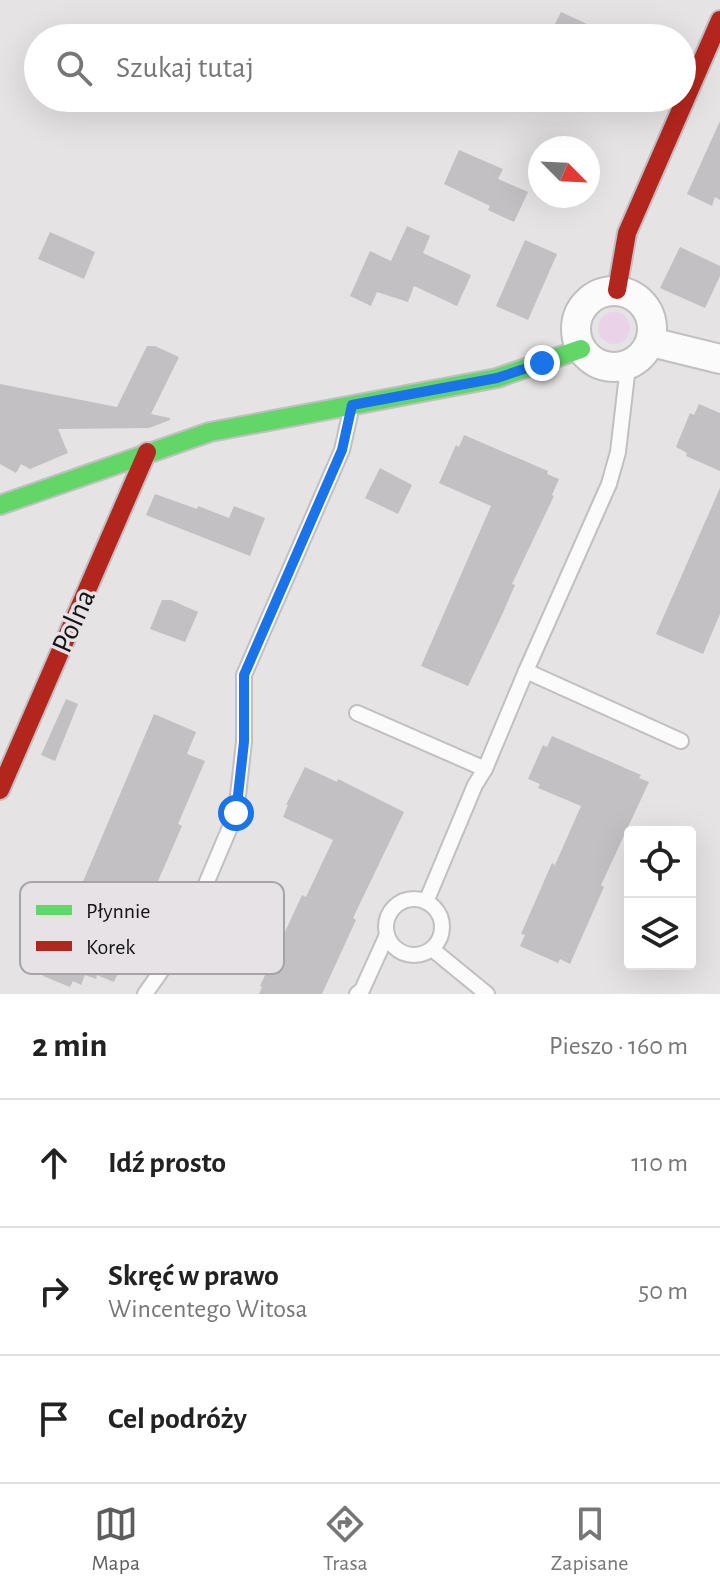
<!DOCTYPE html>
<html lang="pl">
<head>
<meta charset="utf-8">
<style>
	:root { --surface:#fff; --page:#f2f2f2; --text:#222; --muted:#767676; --line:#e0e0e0; --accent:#5e5c5d }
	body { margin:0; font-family:"Alegreya Sans",sans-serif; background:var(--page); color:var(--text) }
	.controls { position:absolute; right:24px; bottom:24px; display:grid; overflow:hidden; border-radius:8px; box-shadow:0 8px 32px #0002 }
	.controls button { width:72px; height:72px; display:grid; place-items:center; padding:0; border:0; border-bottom:2px solid var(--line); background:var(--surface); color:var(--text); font:40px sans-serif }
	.compass { position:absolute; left:528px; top:136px; width:72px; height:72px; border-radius:50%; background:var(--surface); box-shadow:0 8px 32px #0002; rotate:114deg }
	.stop { position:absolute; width:24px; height:24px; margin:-18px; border:6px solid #1a73e8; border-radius:50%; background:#fff }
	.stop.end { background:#1a73e8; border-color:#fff; box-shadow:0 2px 8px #0008 }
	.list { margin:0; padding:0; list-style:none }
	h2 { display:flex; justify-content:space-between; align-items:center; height:104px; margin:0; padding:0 32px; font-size:34px }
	h2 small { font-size:26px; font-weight:400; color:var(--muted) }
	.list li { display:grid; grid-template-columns:52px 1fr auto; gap:24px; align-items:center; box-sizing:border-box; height:128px; padding:0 32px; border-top:2px solid var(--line) }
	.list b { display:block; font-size:30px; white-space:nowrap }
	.list p { margin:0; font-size:26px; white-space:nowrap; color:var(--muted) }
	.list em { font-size:26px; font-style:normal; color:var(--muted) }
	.icon { flex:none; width:44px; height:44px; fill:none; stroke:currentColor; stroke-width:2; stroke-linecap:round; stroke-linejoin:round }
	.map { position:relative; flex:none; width:720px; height:994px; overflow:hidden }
	.search { position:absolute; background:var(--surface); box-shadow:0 8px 32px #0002; left:24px; right:24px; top:24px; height:88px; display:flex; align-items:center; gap:20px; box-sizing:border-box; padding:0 28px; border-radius:44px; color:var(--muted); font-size:30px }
	.sheet { height:488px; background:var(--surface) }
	nav { display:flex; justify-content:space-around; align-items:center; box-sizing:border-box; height:112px; border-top:2px solid var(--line); background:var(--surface); font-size:22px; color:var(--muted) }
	nav a { display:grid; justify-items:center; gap:4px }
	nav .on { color:var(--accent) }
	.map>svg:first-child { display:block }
	.green { fill:#ead3e9 }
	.building { fill:#c2c0c2 }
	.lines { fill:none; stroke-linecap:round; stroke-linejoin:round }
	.lane-casing { stroke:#c1bfc1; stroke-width:18 }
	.street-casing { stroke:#c1bfc1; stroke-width:32 }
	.fast-casing { stroke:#c1bfc1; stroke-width:22 }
	.jam-casing { stroke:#c1bfc1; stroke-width:22 }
	.lane { stroke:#fbfbfb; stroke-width:14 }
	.street { stroke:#fbfbfb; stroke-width:28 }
	.fast { stroke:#63d668; stroke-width:18 }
	.jam { stroke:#b3261e; stroke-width:18 }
	.route { stroke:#1a73e8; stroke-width:10 }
	.labels { text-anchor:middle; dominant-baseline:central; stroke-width:7; stroke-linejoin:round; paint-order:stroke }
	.street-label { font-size:30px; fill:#151415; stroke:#e6e2e5 }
	.key { fill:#e6e2e5; stroke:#a7a4a7; stroke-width:2 }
	.key-label { font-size:22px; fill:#151415 }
</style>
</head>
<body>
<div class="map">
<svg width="720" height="994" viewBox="0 0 720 994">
	<rect width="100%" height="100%" fill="#e5e3e4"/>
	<circle class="green" cx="614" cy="328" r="16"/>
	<g class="building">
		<polygon points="561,12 617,38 548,38"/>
		<polygon points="720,121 720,200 715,197 712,206 687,194"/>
		<polygon points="459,150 503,169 498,179 528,192 514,222 488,210 490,206 444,184"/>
		<polygon points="407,226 430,236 423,253 471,275 457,306 414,286 408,302 377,292 371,306 350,296 370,251 391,261"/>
		<polygon points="50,232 95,252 84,279 38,259"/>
		<polygon points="525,240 557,254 528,320 496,306"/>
		<polygon points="680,247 720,266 720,276 705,308 660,288"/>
		<polygon points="147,346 155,346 179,357 151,414 170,418 170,420 149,428 58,429 68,453 30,469 21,464 16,473 0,464 0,384 117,407"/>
		<polygon points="699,404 720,413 720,471 686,456 687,453 676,447 690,413 694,415"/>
		<polygon points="464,435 548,471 547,474 559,479 552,495 554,496 512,584 515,585 501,617 468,686 421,666 491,506 439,483 456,445 459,447"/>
		<polygon points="380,468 412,485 398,514 365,498"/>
		<polygon points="720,488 720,614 703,654 656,634"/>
		<polygon points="155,494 197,509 198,506 229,518 234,506 265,518 250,556 146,515"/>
		<polygon points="162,600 171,600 198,612 185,642 150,629"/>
		<polygon points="66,699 78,704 55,761 41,755"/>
		<polygon points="154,714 196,732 187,754 205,761 178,824 182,826 114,982 97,975 96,979 85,975 81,985 73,981 70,987 43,976"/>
		<polygon points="552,736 641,775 639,778 649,782 601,885 604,887 570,964 560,959 558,963 520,946 525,935 521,934 552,863 555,865 581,806 538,788 540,784 528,779 543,745 547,747"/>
		<polygon points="305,767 337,782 338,779 404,812 353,918 356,920 322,994 259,994 262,987 260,986 302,895 306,897 333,840 283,817 288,805 286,805"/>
	</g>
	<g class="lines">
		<defs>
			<g id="lane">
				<polyline points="628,366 618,452 609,484 526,671 681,741"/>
				<polyline points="357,713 485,769"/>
				<circle cx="414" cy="927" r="28"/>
				<polyline points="426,902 475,785 485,769 526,671"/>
				<polyline points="432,949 487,994"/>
				<polyline points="145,994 181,943 236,813 244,742 244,675 342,450 351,410"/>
				<polyline points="357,994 362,990 387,935"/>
			</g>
			<g id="street">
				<circle cx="614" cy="329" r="38"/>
				<polyline points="651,342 720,359"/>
			</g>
			<polyline id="fast" points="0,505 210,432 497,378 581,349"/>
			<g id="jam">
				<polyline points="617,290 627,233 720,20"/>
				<polyline points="0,790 147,452"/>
			</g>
		</defs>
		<use href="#lane" class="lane-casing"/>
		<use href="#street" class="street-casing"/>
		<use href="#fast" class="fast-casing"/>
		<use href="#jam" class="jam-casing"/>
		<use href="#lane" class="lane"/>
		<use href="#street" class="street"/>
		<use href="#fast" class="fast"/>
		<use href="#jam" class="jam"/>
	</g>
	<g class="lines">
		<polyline class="route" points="236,813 244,742 244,675 342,450 352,405 497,378 542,363"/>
	</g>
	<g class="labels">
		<g class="street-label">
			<text transform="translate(74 621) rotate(-66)">Polna</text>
		</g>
	</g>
	<rect x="20" y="882" width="264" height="92" rx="12" class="key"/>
	<rect x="36" y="905" width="36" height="10" fill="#63d668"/>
	<rect x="36" y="941" width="36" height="10" fill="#b3261e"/>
	<g class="key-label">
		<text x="86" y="918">Płynnie</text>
		<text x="86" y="954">Korek</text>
	</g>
</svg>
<div class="controls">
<button><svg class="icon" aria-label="locate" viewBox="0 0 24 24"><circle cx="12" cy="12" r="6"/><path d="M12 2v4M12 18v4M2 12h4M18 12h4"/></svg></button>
<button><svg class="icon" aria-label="layers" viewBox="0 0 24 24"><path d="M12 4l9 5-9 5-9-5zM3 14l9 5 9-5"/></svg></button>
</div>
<svg class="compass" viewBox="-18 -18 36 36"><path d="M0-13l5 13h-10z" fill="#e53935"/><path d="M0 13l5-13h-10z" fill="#767676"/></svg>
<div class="stop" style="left:236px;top:813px"></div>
<div class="stop end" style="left:542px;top:363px"></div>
<div class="search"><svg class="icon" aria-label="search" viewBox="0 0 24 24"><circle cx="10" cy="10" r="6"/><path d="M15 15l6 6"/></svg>Szukaj tutaj</div>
</div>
<section class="sheet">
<h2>2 min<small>Pieszo · 160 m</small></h2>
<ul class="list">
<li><svg class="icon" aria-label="ahead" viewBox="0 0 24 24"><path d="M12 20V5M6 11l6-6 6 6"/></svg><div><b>Idź prosto</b></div><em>110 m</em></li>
<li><svg class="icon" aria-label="right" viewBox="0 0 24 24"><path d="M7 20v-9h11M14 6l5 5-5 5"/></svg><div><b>Skręć w prawo</b><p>Wincentego Witosa</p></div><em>50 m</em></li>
<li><svg class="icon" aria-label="arrive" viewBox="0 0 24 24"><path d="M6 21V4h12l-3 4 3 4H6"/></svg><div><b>Cel podróży</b></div></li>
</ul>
</section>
<nav>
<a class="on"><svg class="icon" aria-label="map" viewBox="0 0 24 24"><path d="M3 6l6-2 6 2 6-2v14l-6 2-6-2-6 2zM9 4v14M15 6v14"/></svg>Mapa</a>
<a><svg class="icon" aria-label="directions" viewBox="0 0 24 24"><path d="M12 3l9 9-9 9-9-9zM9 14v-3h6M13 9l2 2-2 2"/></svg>Trasa</a>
<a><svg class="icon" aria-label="saved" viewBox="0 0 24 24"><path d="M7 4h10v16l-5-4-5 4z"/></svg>Zapisane</a>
</nav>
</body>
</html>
